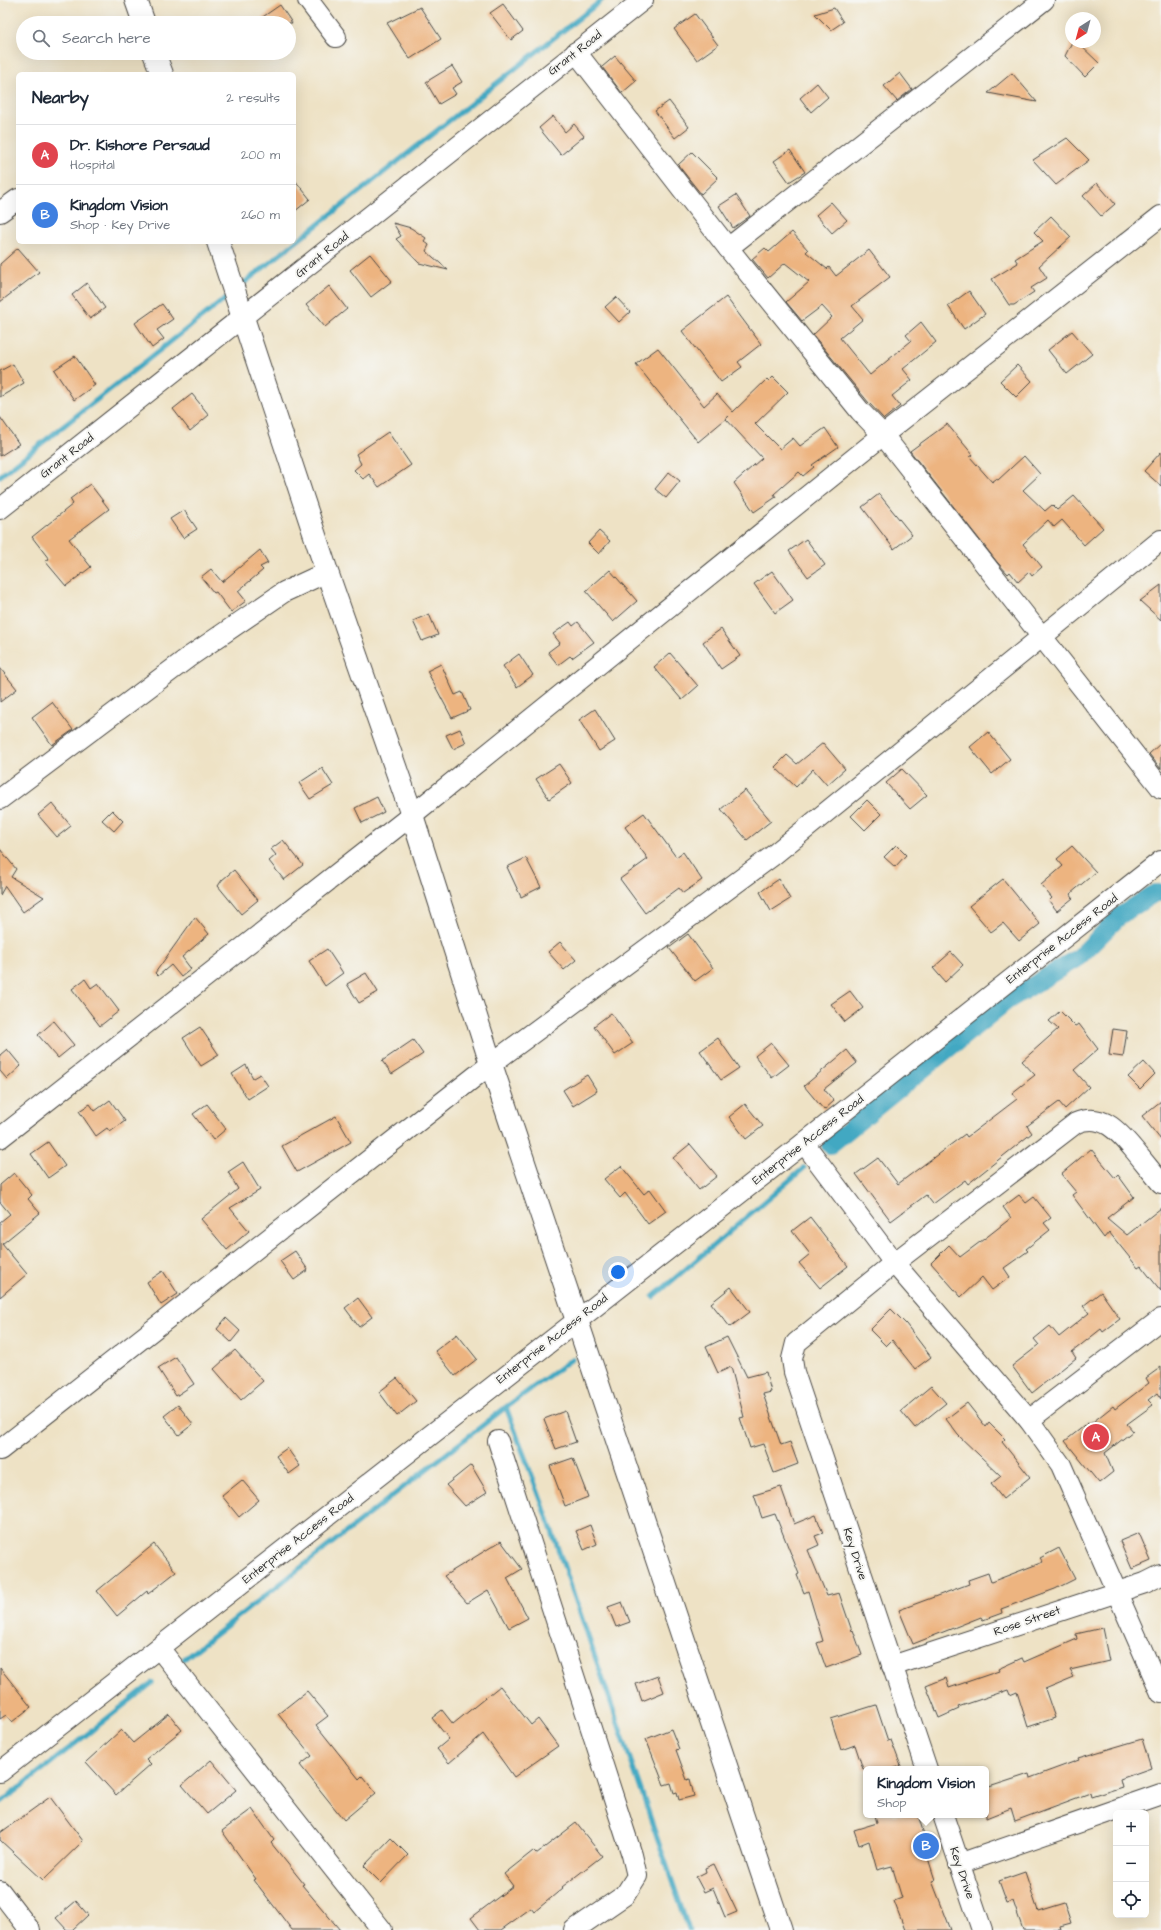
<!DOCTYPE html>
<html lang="en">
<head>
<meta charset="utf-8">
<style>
	:root { --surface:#fff; --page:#f2f2f3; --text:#1f2937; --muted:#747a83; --line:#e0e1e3; --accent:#d1495b }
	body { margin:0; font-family:"Architects Daughter",sans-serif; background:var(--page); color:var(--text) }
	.controls { position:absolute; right:12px; bottom:12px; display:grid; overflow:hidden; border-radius:6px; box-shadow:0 4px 16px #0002 }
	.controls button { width:36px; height:36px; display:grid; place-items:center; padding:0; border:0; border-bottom:1px solid var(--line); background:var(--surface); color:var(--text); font:20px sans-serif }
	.compass { position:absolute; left:1065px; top:12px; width:36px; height:36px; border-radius:50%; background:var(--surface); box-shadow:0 4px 16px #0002; rotate:216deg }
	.you { position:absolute; left:618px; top:1272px; width:14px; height:14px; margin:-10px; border:3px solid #fff; border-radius:50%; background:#1a73e8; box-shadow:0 0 0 6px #1a73e833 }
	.badge { display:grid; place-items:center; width:26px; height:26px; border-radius:50%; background:var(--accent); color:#fff; font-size:13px; font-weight:700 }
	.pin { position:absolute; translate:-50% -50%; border:2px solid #fff; box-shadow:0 1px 4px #0006 }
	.popup { position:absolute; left:863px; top:1766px; width:126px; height:52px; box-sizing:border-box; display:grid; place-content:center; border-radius:6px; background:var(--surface); filter:drop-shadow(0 1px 3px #0005); font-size:13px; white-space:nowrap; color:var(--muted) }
	.popup b { font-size:15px; color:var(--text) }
	.popup::after { content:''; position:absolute; left:50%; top:100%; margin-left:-8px; border:8px solid transparent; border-top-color:var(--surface) }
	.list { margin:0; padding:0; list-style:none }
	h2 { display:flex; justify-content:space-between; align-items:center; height:52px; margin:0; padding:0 16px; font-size:17px }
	h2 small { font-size:13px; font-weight:400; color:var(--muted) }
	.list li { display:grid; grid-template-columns:26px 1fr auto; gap:12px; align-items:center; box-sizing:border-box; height:60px; padding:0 16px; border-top:1px solid var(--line) }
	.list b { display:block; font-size:15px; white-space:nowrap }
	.list p { margin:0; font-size:13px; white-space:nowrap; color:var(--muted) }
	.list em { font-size:13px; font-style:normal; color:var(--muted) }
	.icon { flex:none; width:22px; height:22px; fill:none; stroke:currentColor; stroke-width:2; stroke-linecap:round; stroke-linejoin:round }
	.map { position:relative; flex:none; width:1161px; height:1930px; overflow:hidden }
	.search { position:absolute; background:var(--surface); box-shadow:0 4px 16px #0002; left:16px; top:16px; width:280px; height:44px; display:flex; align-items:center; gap:10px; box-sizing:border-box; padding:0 14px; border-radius:22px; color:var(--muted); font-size:15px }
	.panel { position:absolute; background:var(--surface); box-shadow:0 4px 16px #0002; left:16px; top:72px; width:280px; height:172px; border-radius:6px }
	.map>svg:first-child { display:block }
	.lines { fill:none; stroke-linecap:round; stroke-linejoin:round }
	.stream { stroke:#42a8c2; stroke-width:5 }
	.canal { stroke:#42a8c2; stroke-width:18 }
	.building { fill:#edb480 }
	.minor-casing { stroke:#484642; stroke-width:22 }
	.major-casing { stroke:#484642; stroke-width:24 }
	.minor { stroke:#fff; stroke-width:20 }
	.major { stroke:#fff; stroke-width:22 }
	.labels { text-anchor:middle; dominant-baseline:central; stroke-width:4; stroke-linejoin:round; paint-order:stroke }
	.street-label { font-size:12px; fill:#2b2b2b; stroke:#f6f6f2 }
</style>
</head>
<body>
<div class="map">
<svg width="1161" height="1930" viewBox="0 0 1161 1930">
	<rect width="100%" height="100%" fill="#f6f6f2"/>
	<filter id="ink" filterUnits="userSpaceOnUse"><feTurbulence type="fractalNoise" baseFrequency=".025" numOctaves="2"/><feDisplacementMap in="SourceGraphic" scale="8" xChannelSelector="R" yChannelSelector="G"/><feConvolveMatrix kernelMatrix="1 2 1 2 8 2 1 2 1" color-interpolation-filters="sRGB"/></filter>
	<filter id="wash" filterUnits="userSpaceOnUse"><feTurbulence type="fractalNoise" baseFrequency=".012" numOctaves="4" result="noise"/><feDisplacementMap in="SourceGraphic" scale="16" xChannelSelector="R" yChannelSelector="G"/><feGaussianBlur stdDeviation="0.9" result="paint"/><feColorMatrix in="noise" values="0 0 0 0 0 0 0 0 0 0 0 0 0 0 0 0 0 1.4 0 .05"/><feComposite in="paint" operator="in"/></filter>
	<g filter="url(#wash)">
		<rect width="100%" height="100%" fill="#eee2c5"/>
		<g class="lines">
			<g class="stream">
				<polyline points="239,287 602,0"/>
				<polyline points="0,476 230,295"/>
				<polyline points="653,1297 804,1168"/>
				<polyline points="506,1407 544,1508 689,1930"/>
				<polyline points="184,1659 506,1407 572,1359"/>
				<polyline points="0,1803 152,1683"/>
			</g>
			<polyline class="canal" points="830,1145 1007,1001 1079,957 1121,915 1155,893 1161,893"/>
		</g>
		<g id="blocks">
			<g class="building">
				<polygon points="503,4 523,31 511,40 490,13"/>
				<polygon points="280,5 292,23 254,23"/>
				<polygon points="420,7 441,39 410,59 387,23"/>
				<polygon points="834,8 843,22 831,30 815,14"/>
				<polygon points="695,14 718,45 697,60 674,29"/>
				<polygon points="1072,42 1077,42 1099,63 1085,77 1065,56"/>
				<polygon points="615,56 636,81 622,93 602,67"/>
				<polygon points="452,66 462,82 452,88 456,94 439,104 426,82"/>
				<polygon points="900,73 912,89 897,101 884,86"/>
				<polygon points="1012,73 1037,102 988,93"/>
				<polygon points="817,83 828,97 811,112 800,98"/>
				<polygon points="669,101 689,127 675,138 655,111"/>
				<polygon points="553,116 565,132 574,124 584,136 561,155 539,128"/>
				<polygon points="1067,138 1089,160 1056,185 1033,160"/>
				<polygon points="790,150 805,172 789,182 774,161"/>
				<polygon points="692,152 718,178 701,194 678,165"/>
				<polygon points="294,179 310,199 294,212"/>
				<polygon points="1097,183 1115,204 1101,216 1083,196"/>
				<polygon points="736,195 750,216 733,228 719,206"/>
				<polygon points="831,202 847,220 832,233 816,215"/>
				<polygon points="1051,216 1071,237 1039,266 1047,278 1031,288 1034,292 1014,305 1009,305 992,279 1018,263 1015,259 1043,241 1034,232"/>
				<polygon points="393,223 411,228 426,238 424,241 429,245 426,251 448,270 419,263 396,239 401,236"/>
				<polygon points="792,232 808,250 806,252 827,269 829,267 836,276 869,250 890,277 852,306 863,319 840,338 870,375 911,341 906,335 921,322 936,342 903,369 912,380 892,396 900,406 884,419 869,403 813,335 832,317 822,306 802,321 786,302 809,282 785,263 768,278 752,259 765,248 769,252"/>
				<polygon points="18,248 39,272 0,302 0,264"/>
				<polygon points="370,254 392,281 371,297 350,270"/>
				<polygon points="87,283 105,308 90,319 72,295"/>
				<polygon points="329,286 347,309 325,327 306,305"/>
				<polygon points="969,291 985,314 964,329 948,306"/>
				<polygon points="616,297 630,312 619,322 605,307"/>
				<polygon points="726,297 761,344 738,362 742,367 721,382 682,331"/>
				<polygon points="162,304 173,319 157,330 164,339 152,348 135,323"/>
				<polygon points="1072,331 1092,354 1067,374 1048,350"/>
				<polygon points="658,348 704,406 717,394 733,412 767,379 769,381 773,377 788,392 755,424 780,449 793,438 800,446 825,428 838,447 812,465 814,467 803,476 799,472 774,494 776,497 754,512 734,483 762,458 726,419 729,416 698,442 636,364"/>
				<polygon points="75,356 95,385 74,400 54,370"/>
				<polygon points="13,364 24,383 0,397 0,371"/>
				<polygon points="1017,365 1032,381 1016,397 1000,381"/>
				<polygon points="192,394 209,415 190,431 173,409"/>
				<polygon points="0,417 19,444 0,456"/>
				<polygon points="947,424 973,455 970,457 992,482 996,479 998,480 1024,456 1040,474 1023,490 1045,511 1052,505 1057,510 1074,496 1103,528 1084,545 1062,520 1054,527 1048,520 1023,544 1042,567 1032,576 1029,572 1018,582 1010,572 1008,574 997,562 910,451"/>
				<polygon points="388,432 411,465 379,487 369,474 363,479 354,470 361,464 356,454"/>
				<polygon points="1161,452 1161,486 1144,471"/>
				<polygon points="669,472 680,481 666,498 655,489"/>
				<polygon points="90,484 109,509 69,539 91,567 66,586 45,561 49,559 32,537 73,504 70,499"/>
				<polygon points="879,494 912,535 894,549 862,507"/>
				<polygon points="184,510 197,529 183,538 170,519"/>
				<polygon points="599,531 610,541 599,554 588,543"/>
				<polygon points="806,539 825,565 808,577 789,551"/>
				<polygon points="260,550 268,563 260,567 263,570 238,591 246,601 231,612 216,592 214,593 201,577 211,569 222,582"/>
				<polygon points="610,570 637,601 613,622 586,591"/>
				<polygon points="772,571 793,600 775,613 754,584"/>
				<polygon points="1161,585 1161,620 1140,601"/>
				<polygon points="429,614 438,635 422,641 413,621"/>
				<polygon points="570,622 573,626 578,622 594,642 572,658 570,656 558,665 548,652 560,643 553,634"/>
				<polygon points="721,629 740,656 721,669 703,642"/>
				<polygon points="670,653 698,686 682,700 654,667"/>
				<polygon points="519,654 533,675 517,687 503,666"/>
				<polygon points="441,664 455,695 462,692 470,710 452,718 427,671"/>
				<polygon points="0,668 17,689 0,702"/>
				<polygon points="52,702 73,730 52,745 32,717"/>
				<polygon points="595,709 615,741 599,751 579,720"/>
				<polygon points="460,729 466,743 453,749 446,735"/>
				<polygon points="988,732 1010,759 992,774 970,747"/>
				<polygon points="823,743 845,769 827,785 813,769 796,787 775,767 787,755 797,764"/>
				<polygon points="1161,743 1161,769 1149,754"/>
				<polygon points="559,764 572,783 549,799 536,779"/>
				<polygon points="322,768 333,785 310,799 299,783"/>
				<polygon points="902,769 927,795 910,809 886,783"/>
				<polygon points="745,790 771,821 747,840 721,809"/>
				<polygon points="377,797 384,812 362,823 355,808"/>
				<polygon points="867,800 881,814 865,830 851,816"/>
				<polygon points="52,803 71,826 57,837 38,815"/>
				<polygon points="112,810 123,821 114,831 102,820"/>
				<polygon points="644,813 676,857 683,852 702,880 683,893 679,888 645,913 620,879 648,859 625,827"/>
				<polygon points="283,840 303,865 284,880 269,861 276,855 271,849"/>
				<polygon points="896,845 906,855 895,867 884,857"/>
				<polygon points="1072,846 1096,872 1070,894 1073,898 1057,911 1049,901 1052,898 1041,885 1063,866 1057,859"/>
				<polygon points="0,849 16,869 11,877 44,897 23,912 5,886 0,895"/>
				<polygon points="526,858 541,887 521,897 507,867"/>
				<polygon points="234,870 258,900 241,914 218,886 222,880"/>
				<polygon points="779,879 790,899 771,911 760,892"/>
				<polygon points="1003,879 1040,924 1019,941 1003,923 991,932 969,906"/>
				<polygon points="195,917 209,934 182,957 191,969 181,977 171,965 158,976 155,973"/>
				<polygon points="688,934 713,968 695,981 669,948"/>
				<polygon points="560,942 576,960 564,970 548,952"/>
				<polygon points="327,949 343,973 325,986 309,961"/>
				<polygon points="951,952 963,965 945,982 933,968"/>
				<polygon points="366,973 378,992 359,1003 347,984"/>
				<polygon points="85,979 91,988 98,983 119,1011 100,1026 72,989"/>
				<polygon points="850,991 863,1008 845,1022 831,1004"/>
				<polygon points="1060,1011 1075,1026 1079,1024 1098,1049 1074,1070 1089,1087 1065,1109 1059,1102 1027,1126 1032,1133 968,1184 965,1180 933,1204 926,1195 891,1221 856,1174 878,1158 898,1184 965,1134 967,1137 1017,1099 1012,1093 1035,1075 1022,1061 1058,1029 1049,1021"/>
				<polygon points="611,1013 633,1043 615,1055 594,1026"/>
				<polygon points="54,1021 74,1045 58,1058 38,1035"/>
				<polygon points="200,1027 219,1055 201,1066 183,1038"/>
				<polygon points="1113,1029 1127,1031 1123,1057 1109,1055"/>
				<polygon points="718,1038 739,1068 721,1080 700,1051"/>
				<polygon points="413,1040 423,1054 392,1074 382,1061"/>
				<polygon points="771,1043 789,1065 772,1078 755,1056"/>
				<polygon points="7,1049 21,1066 7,1079 0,1071 0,1055"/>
				<polygon points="847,1050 857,1063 824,1089 834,1101 824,1110 804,1086"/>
				<polygon points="1144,1062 1155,1074 1140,1089 1128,1077"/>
				<polygon points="246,1065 253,1078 260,1074 268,1086 248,1099 232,1074"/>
				<polygon points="587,1075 597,1091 573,1106 563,1090"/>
				<polygon points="110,1100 125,1121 110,1132 107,1128 96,1136 79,1111 90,1104 95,1111"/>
				<polygon points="1161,1101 1161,1140 1142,1116"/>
				<polygon points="207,1104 226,1129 213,1140 193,1114"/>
				<polygon points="745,1104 763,1126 746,1139 729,1117"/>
				<polygon points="336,1116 351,1142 297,1172 282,1146"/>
				<polygon points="48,1142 65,1166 48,1178 31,1154"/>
				<polygon points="690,1144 717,1176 699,1190 673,1158"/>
				<polygon points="1091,1149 1115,1178 1118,1175 1134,1197 1107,1218 1127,1235 1161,1208 1161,1291 1141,1266 1138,1268 1109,1232 1104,1238 1072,1195 1076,1192 1061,1174"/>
				<polygon points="243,1162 260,1190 230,1208 249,1231 227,1250 201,1219 238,1189 228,1172"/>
				<polygon points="621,1166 644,1194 650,1189 666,1211 648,1224 625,1193 620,1198 604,1179"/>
				<polygon points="14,1173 32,1195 28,1199 40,1213 2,1244 27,1274 0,1297 0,1222 10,1214 0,1202 0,1185"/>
				<polygon points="1019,1195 1026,1203 1034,1197 1051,1218 1044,1223 1050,1230 1026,1249 1028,1251 1004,1268 1010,1277 992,1290 982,1277 961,1297 931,1263 949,1245 960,1257 988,1236 1011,1218 1003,1207"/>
				<polygon points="810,1217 848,1266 820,1288 799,1263 810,1254 792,1231"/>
				<polygon points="295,1251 308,1270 294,1280 280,1261"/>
				<polygon points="163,1271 178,1294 161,1305 147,1282"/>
				<polygon points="731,1287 750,1312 730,1327 711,1303"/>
				<polygon points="1101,1292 1120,1319 1103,1332 1101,1329 1072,1352 1076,1358 1032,1393 1012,1366 1039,1345 1034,1339 1050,1326 1059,1337 1089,1313 1083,1306"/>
				<polygon points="358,1298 372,1317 359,1327 345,1308"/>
				<polygon points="891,1309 906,1324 931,1357 915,1369 892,1340 886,1346 870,1330"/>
				<polygon points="226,1318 240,1331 231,1342 217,1329"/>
				<polygon points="457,1334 477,1359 455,1376 435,1351"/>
				<polygon points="727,1337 747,1377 766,1372 771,1392 763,1394 781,1445 790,1442 798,1464 774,1473 763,1444 750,1448 740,1418 744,1417 731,1367 718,1373 706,1347"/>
				<polygon points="235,1350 263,1381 241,1400 214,1369"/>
				<polygon points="176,1357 194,1384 176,1396 158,1368"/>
				<polygon points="1161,1367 1161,1399 1157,1393 1148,1400 1153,1405 1127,1424 1133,1431 1105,1453 1113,1472 1099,1483 1065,1441 1088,1423 1089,1425 1113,1406 1115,1409 1149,1383 1146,1378"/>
				<polygon points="397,1378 416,1401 397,1416 379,1392"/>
				<polygon points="931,1386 946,1403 915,1428 901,1411"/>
				<polygon points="967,1403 986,1427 989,1423 1005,1439 1002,1442 1030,1477 1003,1499 991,1484 1001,1476 958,1435 946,1419"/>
				<polygon points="178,1405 193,1424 179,1435 164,1416"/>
				<polygon points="565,1411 576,1442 556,1449 544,1419"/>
				<polygon points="287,1448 300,1466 289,1474 276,1456"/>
				<polygon points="573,1458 588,1497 565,1506 550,1466"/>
				<polygon points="471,1465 487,1492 465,1506 446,1485"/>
				<polygon points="242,1480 259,1500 239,1517 222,1496"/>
				<polygon points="781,1487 794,1524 816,1515 823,1533 815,1536 819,1545 808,1550 827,1596 839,1593 852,1631 853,1630 862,1655 826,1668 817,1643 823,1641 808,1591 804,1593 797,1575 799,1574 775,1514 762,1518 754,1495"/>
				<polygon points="590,1525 597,1544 584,1550 576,1531"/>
				<polygon points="1139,1533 1151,1561 1132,1569 1120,1541"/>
				<polygon points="501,1541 522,1569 507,1578 528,1618 509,1628 488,1590 467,1603 444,1576"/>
				<polygon points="154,1544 176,1572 148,1594 147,1591 117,1616 97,1591"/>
				<polygon points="1059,1548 1075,1579 1055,1589 1001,1609 1002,1613 983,1620 981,1617 913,1644 899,1610 969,1584 968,1580 988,1573 991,1582 1043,1562 1040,1558"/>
				<polygon points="622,1602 630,1622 616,1627 608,1607"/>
				<polygon points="1102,1628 1109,1661 1070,1670 1074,1677 1045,1689 1055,1718 1028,1727 1017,1692 1010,1695 1008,1690 958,1707 959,1709 939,1718 926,1686 946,1678 949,1688 999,1671 998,1669 1022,1658 1024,1662 1077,1639 1076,1634"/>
				<polygon points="0,1668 31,1707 12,1722 6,1715 0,1719"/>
				<polygon points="658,1676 664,1692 642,1701 636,1684"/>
				<polygon points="500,1686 531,1725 538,1719 558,1746 514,1777 483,1734 449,1763 437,1749 449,1739 432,1718 442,1710 453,1724"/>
				<polygon points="307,1691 328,1716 316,1725 359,1779 362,1776 376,1793 344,1820 300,1765 312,1756 278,1714"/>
				<polygon points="876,1705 888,1741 891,1740 901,1766 892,1769 863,1769 855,1745 841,1750 831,1719"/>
				<polygon points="169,1714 182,1730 146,1759 151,1764 116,1795 86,1762 121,1730 133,1743"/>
				<polygon points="671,1729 679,1749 676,1750 687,1780 690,1779 694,1796 679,1800 677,1792 674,1793 671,1783 664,1785 646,1739"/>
				<polygon points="1142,1739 1151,1768 1120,1779 1122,1787 1091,1797 1090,1793 1015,1821 1011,1808 986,1818 986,1788 1029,1774 1030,1778 1079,1760 1078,1758"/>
				<polygon points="211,1760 236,1790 207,1814 182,1785"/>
				<polygon points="50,1797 83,1841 43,1880 0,1840 0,1833"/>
				<polygon points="252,1809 274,1840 271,1843 304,1884 302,1885 340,1930 292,1930 254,1880 256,1879 222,1831"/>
				<polygon points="875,1815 918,1815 930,1854 927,1855 935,1880 932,1881 951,1930 905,1930 894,1901 902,1898 892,1866 877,1870 869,1841 859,1845 854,1830 877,1823"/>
				<polygon points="576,1823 602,1856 562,1887 563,1888 534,1912 531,1908 501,1930 480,1930 471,1918 513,1886 504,1874 533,1851 536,1854"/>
				<polygon points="391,1838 408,1855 381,1883 364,1866"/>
				<polygon points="714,1864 737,1912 725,1917 713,1888 704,1892 696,1877 706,1872 705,1868"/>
				<polygon points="1025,1872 1038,1911 1064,1903 1071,1924 1060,1927 1061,1930 1023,1930 1013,1901 1007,1903 999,1881"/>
				<polygon points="76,1901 88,1915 72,1930 67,1930 56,1918"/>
			</g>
		</g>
	</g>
	<g filter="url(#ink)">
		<use href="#blocks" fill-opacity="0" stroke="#484642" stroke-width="1"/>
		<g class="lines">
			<defs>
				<g id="minor">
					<polyline points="308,0 336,37"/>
					<polyline points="576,52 728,248 860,411 883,435 1161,788"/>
					<polyline points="0,212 18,199"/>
					<polyline points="728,248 1044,0"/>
					<polyline points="0,509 643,0"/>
					<polyline points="0,799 189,657 284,592 327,572"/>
					<polyline points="0,1138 412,815 883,435 1161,216"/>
					<polyline points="804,1143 894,1263 1029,1420 1061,1465 1161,1693"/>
					<polyline points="1029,1420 1161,1319"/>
					<polyline points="498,1441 632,1855 637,1876 625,1895 574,1930"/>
					<polyline points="0,1450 491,1064 771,857 1161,540"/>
					<polyline points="159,1648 382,1930"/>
					<polyline points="892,1666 1145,1583 1161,1575"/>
					<path d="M 927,1769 L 794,1372 L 792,1359 L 796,1343 L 894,1263 L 1076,1123 C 1103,1112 1119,1132 1135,1151 C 1144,1162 1152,1172 1161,1183"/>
					<polyline points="0,1772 804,1143 1161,861"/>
					<polyline points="943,1815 982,1930"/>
					<polyline points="959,1864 1161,1794"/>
					<polyline points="0,1891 30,1930"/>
				</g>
				<g id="major">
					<polyline points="136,0 144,23"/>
					<polyline points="154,53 162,74"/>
					<polyline points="218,242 327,572 412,815 491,1064 781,1930"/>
				</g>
			</defs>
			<use href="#minor" class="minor-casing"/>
			<use href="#major" class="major-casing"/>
			<use href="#minor" class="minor"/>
			<use href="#major" class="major"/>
		</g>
	</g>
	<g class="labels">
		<g class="street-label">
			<text transform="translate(575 53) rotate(-38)">Grant Road</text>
			<text transform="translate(322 255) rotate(-39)">Grant Road</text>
			<text transform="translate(67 456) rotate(-38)">Grant Road</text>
			<text transform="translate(1062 939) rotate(-38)">Enterprise Access Road</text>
			<text transform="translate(808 1140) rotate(-38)">Enterprise Access Road</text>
			<text transform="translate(552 1339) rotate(-38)">Enterprise Access Road</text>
			<text transform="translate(298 1539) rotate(-38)">Enterprise Access Road</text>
			<text transform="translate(855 1554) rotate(72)">Key Drive</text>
			<text transform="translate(1027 1621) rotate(-19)">Rose Street</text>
			<text transform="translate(962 1873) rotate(71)">Key Drive</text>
		</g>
	</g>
</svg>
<div class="controls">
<button>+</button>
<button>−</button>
<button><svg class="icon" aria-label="locate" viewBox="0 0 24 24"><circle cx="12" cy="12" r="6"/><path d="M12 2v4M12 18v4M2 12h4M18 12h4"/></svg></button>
</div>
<svg class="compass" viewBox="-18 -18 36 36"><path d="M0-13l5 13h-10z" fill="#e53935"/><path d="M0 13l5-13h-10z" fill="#747a83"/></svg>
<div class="you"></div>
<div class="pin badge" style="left:1096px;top:1437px;background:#e0444e">A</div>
<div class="pin badge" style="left:926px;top:1846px;background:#3f7fe0">B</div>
<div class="popup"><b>Kingdom Vision</b>Shop</div>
<div class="search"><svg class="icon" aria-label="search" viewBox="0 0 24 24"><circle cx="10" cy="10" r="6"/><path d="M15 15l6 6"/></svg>Search here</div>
<section class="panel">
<h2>Nearby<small>2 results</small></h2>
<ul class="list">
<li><span class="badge" style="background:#e0444e">A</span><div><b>Dr. Kishore Persaud</b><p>Hospital</p></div><em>200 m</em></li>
<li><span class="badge" style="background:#3f7fe0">B</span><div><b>Kingdom Vision</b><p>Shop · Key Drive</p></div><em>260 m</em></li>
</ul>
</section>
</div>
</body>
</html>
